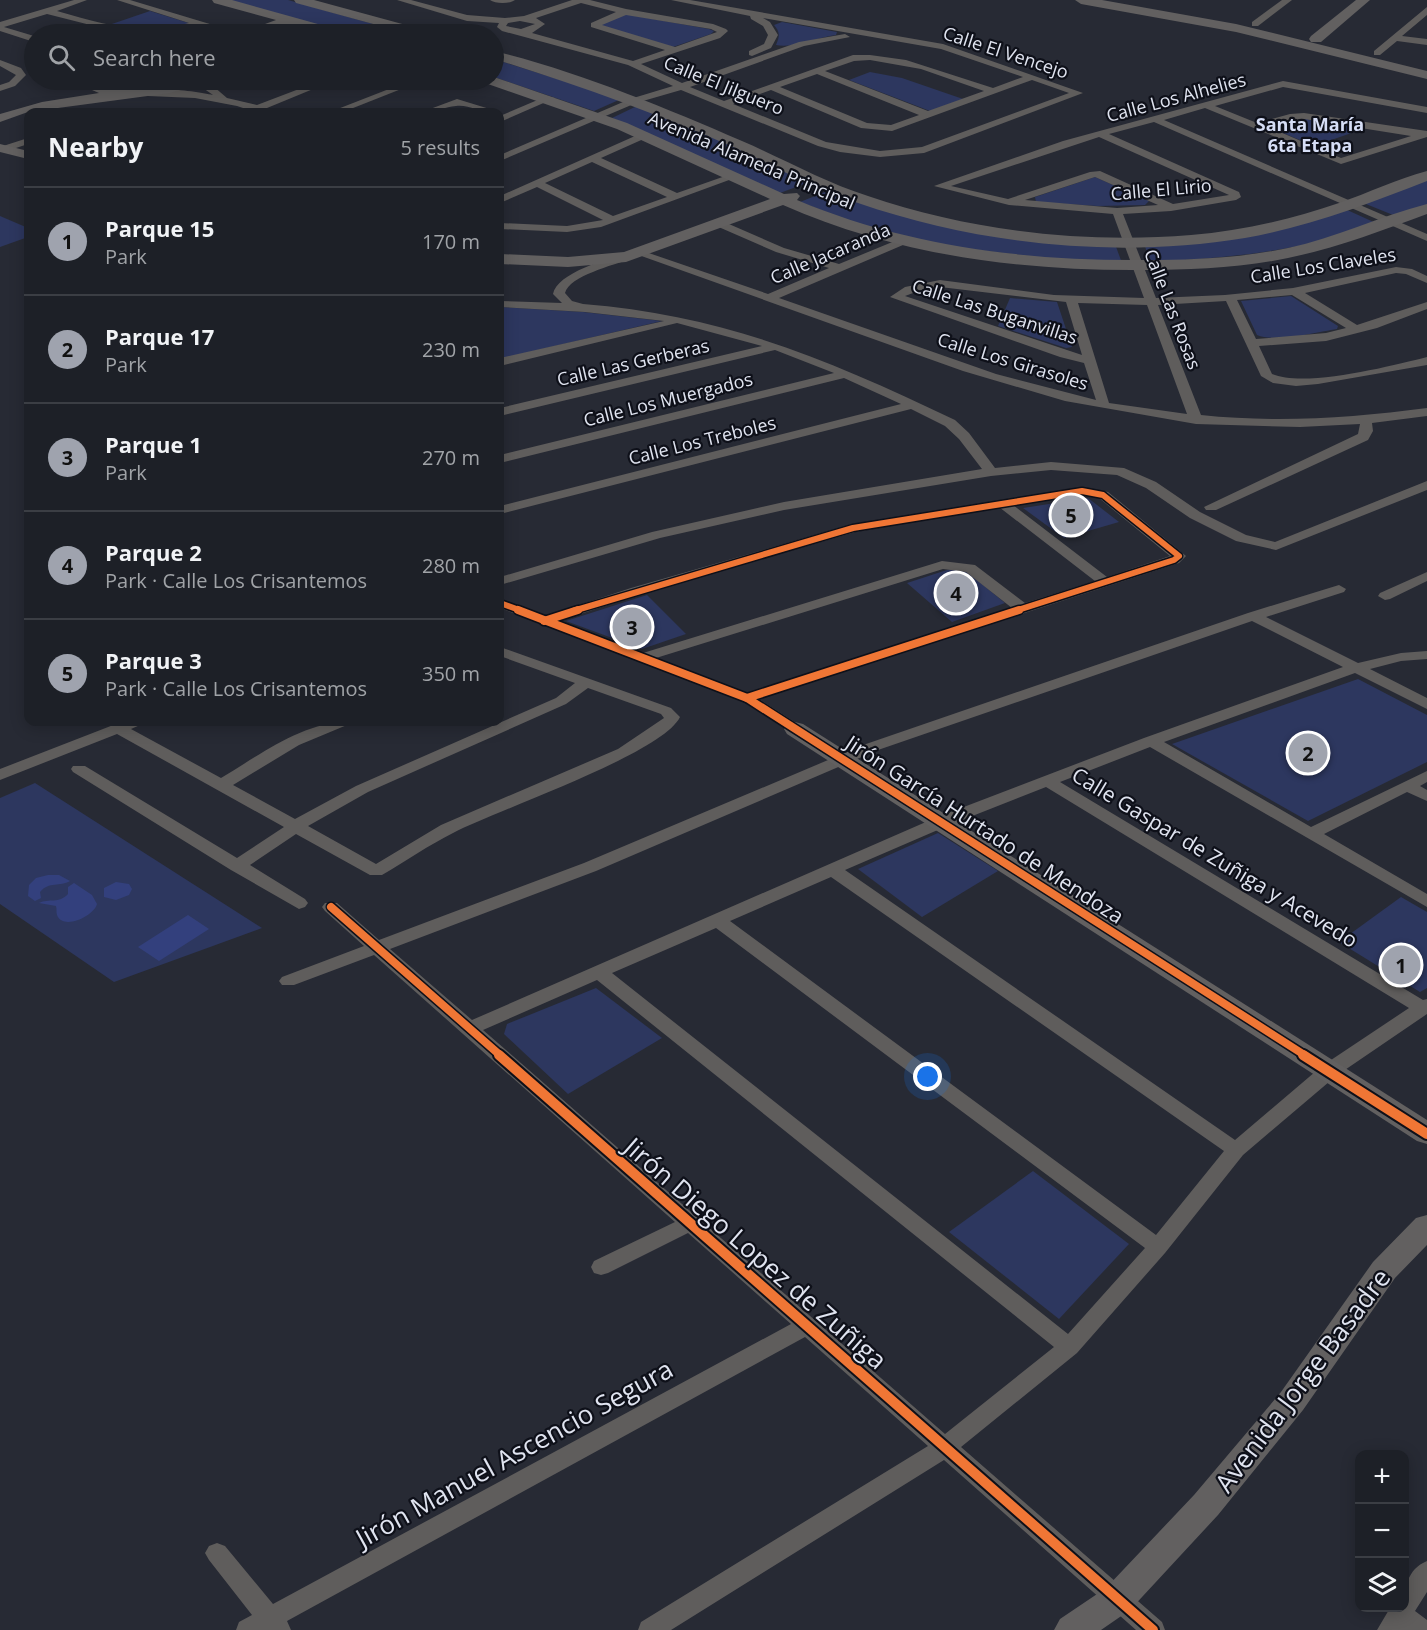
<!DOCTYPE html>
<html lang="en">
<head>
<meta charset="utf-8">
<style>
	:root { --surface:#1d2027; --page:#2a2d33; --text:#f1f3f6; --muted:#a0a3a7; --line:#3b3e44; --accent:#9fa3ae }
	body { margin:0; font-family:"Open Sans",sans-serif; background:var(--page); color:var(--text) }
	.controls { position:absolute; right:18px; bottom:18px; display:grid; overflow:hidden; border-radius:12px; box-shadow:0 3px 15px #0003 }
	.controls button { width:54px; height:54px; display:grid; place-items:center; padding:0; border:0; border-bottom:2px solid var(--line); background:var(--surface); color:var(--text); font:30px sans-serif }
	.you { position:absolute; left:928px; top:1077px; width:21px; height:21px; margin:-15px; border:4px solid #fff; border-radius:50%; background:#1a73e8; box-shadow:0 0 0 9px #1a73e833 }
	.badge { display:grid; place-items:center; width:39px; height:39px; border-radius:50%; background:var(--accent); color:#111; font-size:20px; font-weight:700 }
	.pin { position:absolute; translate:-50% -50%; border:3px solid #fff; box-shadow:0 2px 6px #0006 }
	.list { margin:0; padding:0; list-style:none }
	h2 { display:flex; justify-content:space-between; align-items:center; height:78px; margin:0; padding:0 24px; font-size:26px }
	h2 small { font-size:20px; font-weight:400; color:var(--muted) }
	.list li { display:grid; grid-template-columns:39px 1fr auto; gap:18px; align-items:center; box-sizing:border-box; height:108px; padding:0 24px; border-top:2px solid var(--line) }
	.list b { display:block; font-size:22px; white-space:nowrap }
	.list p { margin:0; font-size:20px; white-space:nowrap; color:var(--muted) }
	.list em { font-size:20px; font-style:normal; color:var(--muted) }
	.icon { flex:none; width:33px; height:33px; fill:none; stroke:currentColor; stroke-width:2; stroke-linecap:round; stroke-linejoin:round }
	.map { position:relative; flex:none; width:1427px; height:1630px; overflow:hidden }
	.search { position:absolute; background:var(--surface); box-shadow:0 3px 15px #0003; left:24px; top:24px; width:480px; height:66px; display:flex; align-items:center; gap:15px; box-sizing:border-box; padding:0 21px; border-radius:33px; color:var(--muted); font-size:22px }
	.panel { position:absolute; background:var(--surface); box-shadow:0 3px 15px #0003; left:24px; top:108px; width:480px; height:618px; border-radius:12px }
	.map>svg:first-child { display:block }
	.green { fill:#2d375f }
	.water { fill:#33407d }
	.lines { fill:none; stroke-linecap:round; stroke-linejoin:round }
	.street { fill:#5f5d5c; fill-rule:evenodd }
	.secondary { fill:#626060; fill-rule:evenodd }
	.cycleway-far2-casing { stroke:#0e1019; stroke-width:9 }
	.cycleway-far1-casing { stroke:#0e1019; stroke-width:11 }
	.cycleway-casing { stroke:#0e1019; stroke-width:14 }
	.cycleway-far2 { stroke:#f07635; stroke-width:6 }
	.cycleway-far1 { stroke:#f07635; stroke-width:8 }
	.cycleway { stroke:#f07635; stroke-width:10 }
	.labels { text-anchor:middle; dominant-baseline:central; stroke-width:4.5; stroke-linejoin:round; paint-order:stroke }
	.far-street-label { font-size:18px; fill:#e0e4f0; stroke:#0e1019 }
	.far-neighbourhood-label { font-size:18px; font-weight:bold; fill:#d6def6; stroke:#0e1019 }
	.street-label { font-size:21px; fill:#e0e4f0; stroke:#0e1019 }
	.near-street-label { font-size:26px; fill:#e0e4f0; stroke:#0e1019 }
</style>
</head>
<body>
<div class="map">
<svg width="1427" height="1630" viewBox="0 0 1427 1630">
	<rect width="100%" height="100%" fill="#272a34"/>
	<g class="green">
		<polygon points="228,0 288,0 409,34 347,34"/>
		<polygon points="150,11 192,24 150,32 106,26"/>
		<polygon points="625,14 709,29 714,31 711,34 673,47 602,26 601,24"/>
		<path d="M 782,22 L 837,32 L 836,35 C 818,37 791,49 776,45 C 780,36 780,32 774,25 Z"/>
		<polygon points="494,59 621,99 594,111 494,77"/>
		<polygon points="870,72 902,78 963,99 930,111 849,80"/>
		<path d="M 94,80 L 188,80 C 166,90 112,98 94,80 Z"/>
		<polygon points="639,105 812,181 780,193 612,118"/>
		<polygon points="1302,118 1363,129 1314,146 1269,127"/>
		<polygon points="1095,177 1149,201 1145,205 1098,206 1036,202 1035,197"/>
		<polygon points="1427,179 1427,207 1398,217 1361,202"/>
		<polygon points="830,190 912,218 1115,244 1122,263 1088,263 943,246 855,223 800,202"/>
		<path d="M 1345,209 L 1378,224 C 1305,251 1228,258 1151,262 L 1144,244 L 1202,241 Z"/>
		<polygon points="0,216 28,228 28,237 0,247"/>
		<path d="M 1291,296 L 1338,326 L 1337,329 C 1317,332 1276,343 1257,335 L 1241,301 Z"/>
		<polygon points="1010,298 1057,302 1072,347 1066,348 998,326"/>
		<polygon points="500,307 583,312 662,321 500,359"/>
		<polygon points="1088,498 1119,522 1064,538 1023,508"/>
		<polygon points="950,569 967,572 1005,603 952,622 907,583"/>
		<polygon points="647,595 686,634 642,649 566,621"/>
		<polygon points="1358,679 1427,715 1427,762 1308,821 1172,744"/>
		<polygon points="35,783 262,928 114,982 0,904 0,798"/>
		<polygon points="938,833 998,871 922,917 858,869"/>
		<polygon points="1401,897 1427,912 1427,988 1420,992 1339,942"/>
		<polygon points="596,988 662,1038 568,1094 504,1034 507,1024"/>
		<polygon points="1033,1171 1129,1244 1059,1319 949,1232"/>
	</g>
	<g class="water">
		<path d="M 48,875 L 59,875 L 70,881 C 60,887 49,881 40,892 L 41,898 L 35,901 L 28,896 L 29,885 L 36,878 Z"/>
		<polygon points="116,882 129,884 132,889 129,895 116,900 104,897 104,888"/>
		<path d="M 74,883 L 92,895 L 97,904 C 94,916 63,931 57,915 C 56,912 57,909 56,906 L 39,903 C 49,898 59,904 68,894 L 68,887 Z"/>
		<polygon points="188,915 209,929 159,961 138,947"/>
	</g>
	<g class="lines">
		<g class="street">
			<path d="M 74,0 L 87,0 L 57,11 C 101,24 143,36 189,23 L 117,0 L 130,0 L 243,34 L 230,34 L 199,26 L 159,34 L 122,33 L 47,14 L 4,27 L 34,36 L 34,42 L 0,31 L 0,22 Z"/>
			<path d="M 397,0 L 411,0 L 467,15 L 505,18 L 524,16 L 572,0 L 590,0 L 626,9 L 713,24 L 726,29 L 728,31 L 720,38 L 641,64 L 682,83 L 799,42 L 845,34 L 850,37 L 804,46 L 690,87 L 724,101 L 853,55 L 870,55 L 906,60 L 993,88 L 1023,77 L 941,49 L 763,18 L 770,22 L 778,35 L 771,48 L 752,56 L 749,55 L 749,51 L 764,44 L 768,35 L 763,26 L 751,19 L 750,16 L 671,0 L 690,0 L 943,44 L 1083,93 L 924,153 L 880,157 L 840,152 L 818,146 L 681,90 L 636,103 L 500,161 L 500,155 L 630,99 L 673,86 L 628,65 L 502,31 L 497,27 L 499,23 L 467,21 ZM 581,3 L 616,12 L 591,23 L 591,27 L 665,50 L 633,61 L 532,33 L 545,24 L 536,18 ZM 626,15 L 711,29 L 717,32 L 675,47 L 602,25 ZM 520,21 L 535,24 L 521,29 L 506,26 L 508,23 ZM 870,60 L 921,69 L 984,91 L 928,111 L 825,71 L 854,61 ZM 817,74 L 919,115 L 891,125 L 867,123 L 780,87 ZM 1032,80 L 1069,93 L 922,147 L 880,151 L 826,142 L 733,104 L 771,90 L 861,128 L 892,131 Z"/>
			<path d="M 490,0 L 515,0 C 510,4 495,4 490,0 Z"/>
			<polygon points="1282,0 1292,0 1258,26 1252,26 1252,22"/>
			<polygon points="1427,7 1427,15 1402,36 1427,39 1427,45 1397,41 1380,55 1374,55 1374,51"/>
			<polygon points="0,60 21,68 26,75 15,86 0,91 0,85 9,82 16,75 0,66"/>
			<path d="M 196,80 L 206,80 L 227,98 L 257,105 L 299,89 L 276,82 L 275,80 C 285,80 302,86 310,84 C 319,83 325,79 335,80 L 267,108 L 275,112 L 255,112 L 237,106 L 195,98 L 148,96 L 143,93 C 155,85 198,92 213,95 L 203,88 Z"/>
			<polygon points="412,80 424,80 343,112 330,112"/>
			<path d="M 1283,81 L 1427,107 L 1427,113 L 1283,87 L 1215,106 L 1257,123 L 1290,114 L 1304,113 L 1427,131 L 1427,137 L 1341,164 L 1205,108 L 1164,120 L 1427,234 L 1427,241 L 1154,122 L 1109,134 L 1239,192 L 1241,197 L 1236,200 L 1171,211 L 1123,214 L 1156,298 L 1225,295 L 1293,288 L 1396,267 L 1412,269 L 1427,276 L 1427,283 L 1406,274 L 1396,273 L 1305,293 L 1357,325 L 1427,302 L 1427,309 L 1377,328 L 1326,341 L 1259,346 L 1272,374 C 1305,388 1391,366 1427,357 L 1427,365 L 1318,384 L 1296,386 L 1273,383 L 1261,376 L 1226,301 L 1158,305 L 1201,415 C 1276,423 1352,418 1427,408 L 1427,416 L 1372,423 L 1373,431 L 1368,440 L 1216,510 L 1206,510 L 1204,507 L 1358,434 L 1360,424 L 1300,427 L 1196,424 L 1065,401 L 963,371 L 633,253 L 635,251 L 643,251 L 768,294 L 829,268 L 776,252 L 714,225 L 714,221 L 722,221 L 784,248 L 839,264 L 902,238 L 910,238 L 910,242 L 779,298 L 996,374 L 1096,400 L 1084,363 L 1060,357 L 890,297 L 905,287 L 940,280 L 1054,295 L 1144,298 L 1113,214 L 1009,205 L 934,186 L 1063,141 ZM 1304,119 L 1411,136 L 1341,158 L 1266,126 ZM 1099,137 L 1229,195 L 1173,204 L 1100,171 L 1090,172 L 1008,199 L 951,186 ZM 1095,177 L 1158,205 L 1117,208 L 1025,200 ZM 940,287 L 1066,302 L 1082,355 L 905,296 L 924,289 ZM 1292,295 L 1346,328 L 1326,333 L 1256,339 L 1237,300 ZM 1078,303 L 1147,305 L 1187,414 L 1109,403 Z"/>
			<polygon points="547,96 555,98 500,122 500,116"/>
			<path d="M 457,99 L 493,110 L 495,112 C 481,113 468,104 456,106 C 444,107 435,113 422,112 Z"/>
			<path d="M 644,132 L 648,133 L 648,137 L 601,158 L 677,193 L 731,174 L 740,176 L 601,227 L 567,232 L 500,229 L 500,223 L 567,226 L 603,220 L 537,187 L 500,203 L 500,196 ZM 592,162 L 667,197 L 613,216 L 545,183 Z"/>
			<polygon points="28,138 28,144 4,152 0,151 0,147"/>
			<path d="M 626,254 L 630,255 L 630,259 C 614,265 569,276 565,293 L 572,301 L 583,304 C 724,315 829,360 955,420 L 969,433 L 995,468 L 1051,462 L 1124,468 L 1156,482 L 1200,512 L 1246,535 L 1275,542 L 1427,481 L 1427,490 L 1276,550 L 1236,541 L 1190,518 L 1146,488 L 1117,475 L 1051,470 L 991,476 L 784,510 L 660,538 L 500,585 L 500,577 L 652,532 L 784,502 L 982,469 L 959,439 L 945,426 L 911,409 L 500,514 L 500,506 L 901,404 L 844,378 L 500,463 L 500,455 L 834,373 L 775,350 L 500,416 L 500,408 L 762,346 L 677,323 L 500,366 L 500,358 L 664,321 L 585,312 L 500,307 L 500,301 L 562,303 L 553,294 C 557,273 607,259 626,254 Z"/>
			<path d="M 1082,487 L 1108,492 L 1186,556 L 1179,563 L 759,699 L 801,726 L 803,729 L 795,734 L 742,701 L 500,608 L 500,599 L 546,616 L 631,588 L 853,524 ZM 1082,495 L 1099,498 L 1170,556 L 1107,577 L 1013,505 ZM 999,507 L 1095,581 L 1025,603 L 975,565 L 942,561 L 643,653 L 559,621 L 641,594 L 855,532 ZM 943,569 L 966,572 L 1012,608 L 747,693 L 656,658 Z"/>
			<polygon points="1427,572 1427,581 1390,599 1385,600 1378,596 1380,593"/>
			<path d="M 1339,585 L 1346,589 L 1344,592 L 1266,617 L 1358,663 L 1401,653 L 1427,651 L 1427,659 L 1401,661 L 1370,669 L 1427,698 L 1427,709 L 1355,673 L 1164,742 L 1311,827 L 1427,771 L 1427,782 L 1420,786 L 1427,790 L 1427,801 L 1407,792 L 1324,834 L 1427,894 L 1427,907 L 1150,747 L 1060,782 L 1423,1000 L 1427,999 L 1427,1014 L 1336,1076 L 1243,1155 L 1165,1253 L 1077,1353 L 961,1447 L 1162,1622 L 1165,1630 L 1136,1630 L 944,1460 L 671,1630 L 638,1630 L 641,1622 L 928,1446 L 805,1337 L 287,1621 L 291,1630 L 236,1630 L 239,1622 L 252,1615 L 209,1560 L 205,1553 L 209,1546 L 217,1543 L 225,1546 L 273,1604 L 791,1324 L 688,1233 L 608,1273 L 601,1275 L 594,1273 L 591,1267 L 594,1261 L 675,1222 L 374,955 L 294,985 L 282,985 L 279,981 L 282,977 L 364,946 L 325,911 L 322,907 L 325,903 L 337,903 L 379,940 L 584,863 L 866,744 L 1248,613 ZM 1252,621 L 1343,667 L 1144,738 L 935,818 L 472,1020 L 390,949 L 596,871 L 878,750 ZM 1046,787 L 1409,1008 L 1322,1066 L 1235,1140 L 845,870 L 947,826 ZM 831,877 L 1224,1151 L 1156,1235 L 730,921 ZM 716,928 L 1145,1248 L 1068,1334 L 612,973 ZM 597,980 L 1054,1347 L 945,1434 L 483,1030 Z"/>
			<path d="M 500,647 L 671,708 L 680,717 C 662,754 497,810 453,833 C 429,845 406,861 382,875 L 370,875 L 296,834 L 250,865 L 305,899 L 308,903 L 305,907 L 299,909 L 231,870 L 73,772 L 71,769 L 73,766 L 85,766 L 237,858 L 284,827 L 117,734 L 0,780 L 0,769 L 121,722 L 141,722 L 140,725 L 131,729 L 221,778 C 260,755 302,722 348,722 L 347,725 L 299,745 L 233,785 L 295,819 L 356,786 L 556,698 L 575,683 L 500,656 ZM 588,688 L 661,714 L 664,718 L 618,749 L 441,825 L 376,864 L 308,826 L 368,792 L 566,704 Z"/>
			<path d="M 1427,1561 L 1427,1592 L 1415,1611 L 1427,1620 L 1427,1630 L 1377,1630 L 1390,1608 L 1404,1608 C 1404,1589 1407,1569 1427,1561 Z"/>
		</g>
		<g class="secondary">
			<polygon points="212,0 232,0 343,31 345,34 325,34 289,24 262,34 245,34 246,31 276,20 214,3"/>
			<polygon points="294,0 314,0 428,31 430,34 410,34 296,3"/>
			<polygon points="1075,0 1102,0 1236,24 1427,71 1427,79 1236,32 1081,4"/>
			<polygon points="1356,0 1370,0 1321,42 1311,42 1309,39 1311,36"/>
			<path d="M 494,51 C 579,72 663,107 742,141 C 784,159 824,182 868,196 C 971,231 1083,244 1191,235 C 1242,231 1292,219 1339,203 C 1368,193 1397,179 1427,171 L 1427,181 C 1368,204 1308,227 1245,238 C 1116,259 981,245 858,203 C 814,189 774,166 733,147 C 655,113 575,84 494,59 Z"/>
			<path d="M 494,77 L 627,123 L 784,194 L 797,193 L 800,196 L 797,200 C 906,246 1025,261 1144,260 C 1192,260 1241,258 1288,248 C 1336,238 1380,216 1427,204 L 1427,214 C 1381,231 1336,248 1288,258 C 1240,268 1191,270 1143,270 C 1021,271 895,255 783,205 L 626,262 L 568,267 L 500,264 L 500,254 L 568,257 L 624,252 L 770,199 L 617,129 L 485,83 L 483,80 L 494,80 Z"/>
			<path d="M 82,80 C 100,78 104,89 122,89 C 149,90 176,77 200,80 L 188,87 L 170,93 L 28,112 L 0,122 L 0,114 L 42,102 L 99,93 L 92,90 Z"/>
			<polygon points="0,144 28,151 28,159 0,152"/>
			<polygon points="795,722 803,724 1427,1120 1427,1144 1417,1141 787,734 784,729 787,724"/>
			<polygon points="1427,1215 1427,1245 1395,1278 1303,1410 1218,1515 1130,1610 1101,1630 1054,1630 1060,1619 1106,1588 1194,1495 1281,1392 1373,1262 1416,1218"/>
		</g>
		<defs>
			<g id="cycleway-far2">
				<polyline points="500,603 522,611"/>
				<polyline points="573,611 853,528 1082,491 1103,495 1179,556 1174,560 1015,611"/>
			</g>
			<g id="cycleway-far1">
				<polyline points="518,610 747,698 1306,1056"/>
				<polyline points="544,621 578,610"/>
				<polyline points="747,698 1019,610"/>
				<polyline points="331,907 501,1056"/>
			</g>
			<g id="cycleway">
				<polyline points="499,1055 1153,1630"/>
				<polyline points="1303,1055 1427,1134"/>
			</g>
		</defs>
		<use href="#cycleway-far2" class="cycleway-far2-casing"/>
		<use href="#cycleway-far1" class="cycleway-far1-casing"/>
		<use href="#cycleway" class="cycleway-casing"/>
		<use href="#cycleway-far2" class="cycleway-far2"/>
		<use href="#cycleway-far1" class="cycleway-far1"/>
		<use href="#cycleway" class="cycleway"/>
	</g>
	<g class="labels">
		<g class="far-street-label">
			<text transform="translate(1006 52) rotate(18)">Calle El Vencejo</text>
			<text transform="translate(724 85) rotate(22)">Calle El Jilguero</text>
			<text transform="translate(1176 97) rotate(-15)">Calle Los Alhelies</text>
			<text transform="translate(752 160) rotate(23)">Avenida Alameda Principal</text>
			<text transform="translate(1161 189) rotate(-5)">Calle El Lirio</text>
			<text transform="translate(830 253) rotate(-23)">Calle Jacaranda</text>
			<text transform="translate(1323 265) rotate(-9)">Calle Los Claveles</text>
			<text transform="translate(1173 309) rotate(69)">Calle Las Rosas</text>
			<text transform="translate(995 311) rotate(18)">Calle Las Buganvillas</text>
			<text transform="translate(1013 361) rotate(17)">Calle Los Girasoles</text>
			<text transform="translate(633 362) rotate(-13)">Calle Las Gerberas</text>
			<text transform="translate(668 399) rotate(-14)">Calle Los Muergados</text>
			<text transform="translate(702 440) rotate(-14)">Calle Los Treboles</text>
		</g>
		<g class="far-neighbourhood-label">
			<text x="1310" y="124">Santa María<tspan x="1310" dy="21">6ta Etapa</tspan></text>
		</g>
		<g class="street-label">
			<text transform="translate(985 829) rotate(33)">Jirón García Hurtado de Mendoza</text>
			<text transform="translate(1215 857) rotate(31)">Calle Gaspar de Zuñiga y Acevedo</text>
		</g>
		<g class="near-street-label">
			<text transform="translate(756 1253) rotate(41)">Jirón Diego Lopez de Zuñiga</text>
			<text transform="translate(1302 1380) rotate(-53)">Avenida Jorge Basadre</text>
			<text transform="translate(514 1453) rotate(-29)">Jirón Manuel Ascencio Segura</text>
		</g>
	</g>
</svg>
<div class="controls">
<button>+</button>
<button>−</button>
<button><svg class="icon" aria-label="layers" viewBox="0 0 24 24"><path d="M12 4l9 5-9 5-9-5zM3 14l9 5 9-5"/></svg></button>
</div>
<div class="you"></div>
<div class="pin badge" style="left:1401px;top:965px">1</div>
<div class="pin badge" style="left:1308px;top:753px">2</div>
<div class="pin badge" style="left:632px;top:627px">3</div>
<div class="pin badge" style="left:956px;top:593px">4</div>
<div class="pin badge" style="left:1071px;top:515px">5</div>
<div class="search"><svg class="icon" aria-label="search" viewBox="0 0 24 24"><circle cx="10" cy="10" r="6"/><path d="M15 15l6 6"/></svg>Search here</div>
<section class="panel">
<h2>Nearby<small>5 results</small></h2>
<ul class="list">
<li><span class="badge">1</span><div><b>Parque 15</b><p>Park</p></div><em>170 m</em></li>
<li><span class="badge">2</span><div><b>Parque 17</b><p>Park</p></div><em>230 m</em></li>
<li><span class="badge">3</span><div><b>Parque 1</b><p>Park</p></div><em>270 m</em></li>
<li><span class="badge">4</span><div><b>Parque 2</b><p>Park · Calle Los Crisantemos</p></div><em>280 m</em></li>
<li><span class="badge">5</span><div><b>Parque 3</b><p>Park · Calle Los Crisantemos</p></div><em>350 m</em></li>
</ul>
</section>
</div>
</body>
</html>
